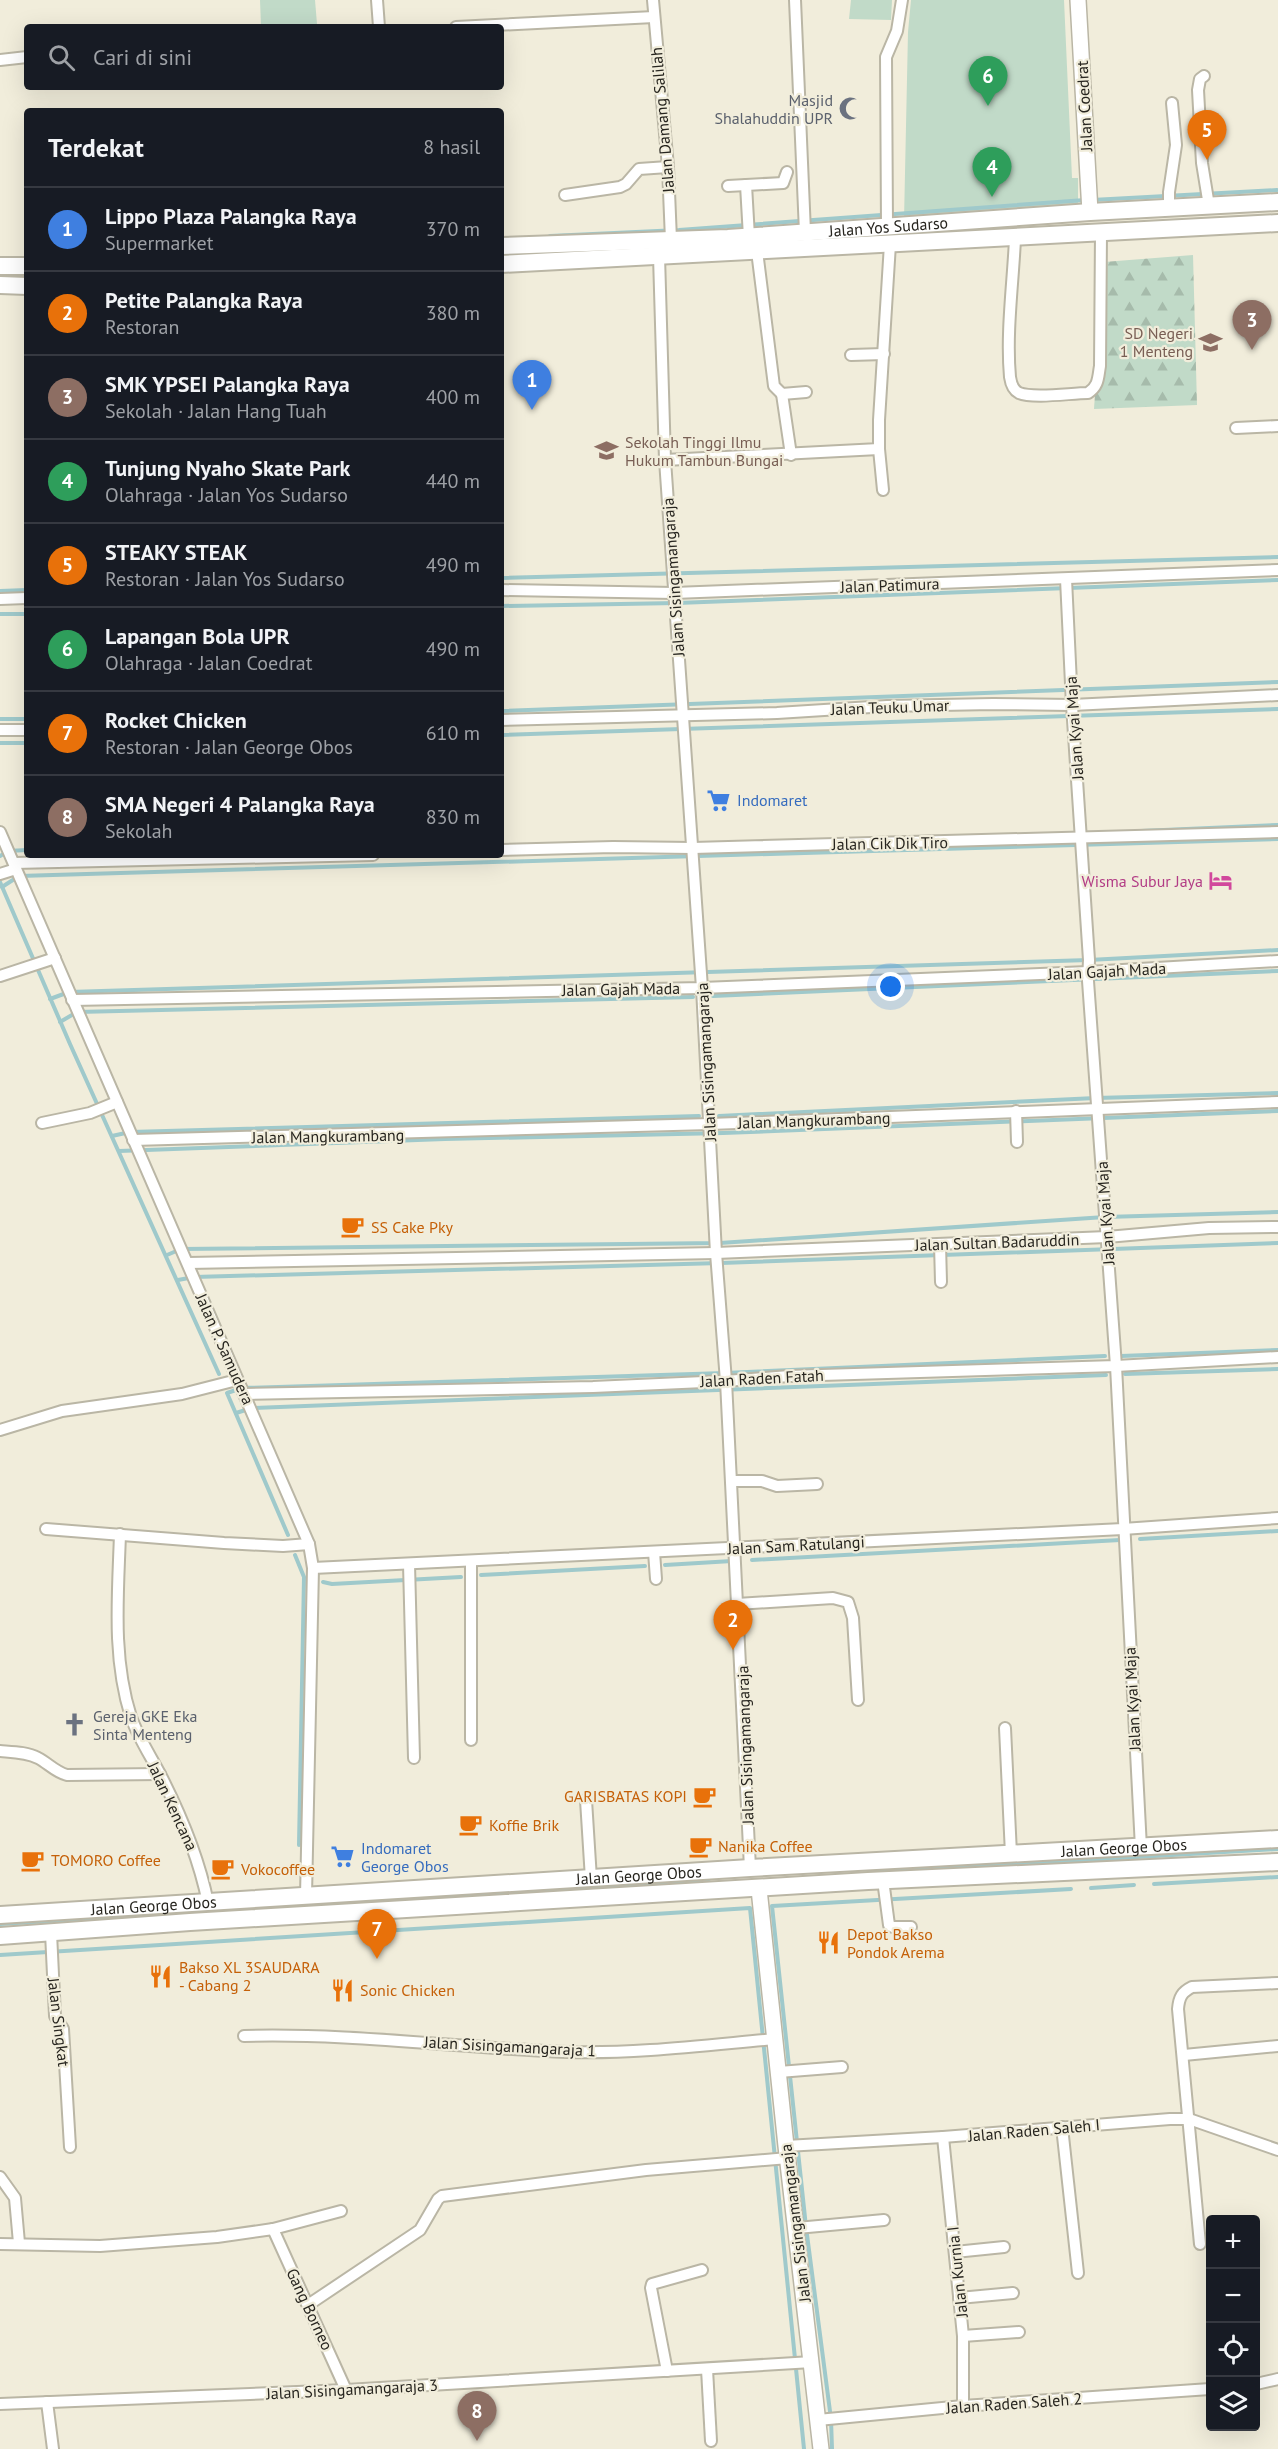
<!DOCTYPE html>
<html lang="id">
<head>
<meta charset="utf-8">
<style>
	:root { --surface:#171b24; --page:#242831; --text:#f1f3f6; --muted:#9ea1a6; --line:#363941; --accent:#d93025 }
	body { margin:0; font-family:"PT Sans",sans-serif; background:var(--page); color:var(--text) }
	.controls { position:absolute; right:18px; bottom:18px; display:grid; overflow:hidden; border-radius:6px; box-shadow:0 6px 24px #0002 }
	.controls button { width:54px; height:54px; display:grid; place-items:center; padding:0; border:0; border-bottom:2px solid var(--line); background:var(--surface); color:var(--text); font:30px sans-serif }
	.you { position:absolute; left:891px; top:987px; width:21px; height:21px; margin:-15px; border:4px solid #fff; border-radius:50%; background:#1a73e8; box-shadow:0 0 0 9px #1a73e833 }
	.badge { display:grid; place-items:center; width:39px; height:39px; border-radius:50%; background:var(--accent); color:#fff; font-size:20px; font-weight:700 }
	.pin { position:absolute; translate:-50% -50px; filter:drop-shadow(0 2px 3px #0008) }
	.pin::after { content:''; position:absolute; top:32px; width:21px; height:18px; background:inherit; clip-path:polygon(0 0,100% 0,50% 100%) }
	.list { margin:0; padding:0; list-style:none }
	h2 { display:flex; justify-content:space-between; align-items:center; height:78px; margin:0; padding:0 24px; font-size:26px }
	h2 small { font-size:20px; font-weight:400; color:var(--muted) }
	.list li { display:grid; grid-template-columns:39px 1fr auto; gap:18px; align-items:center; box-sizing:border-box; height:84px; padding:0 24px; border-top:2px solid var(--line) }
	.list b { display:block; font-size:22px; white-space:nowrap }
	.list p { margin:0; font-size:20px; white-space:nowrap; color:var(--muted) }
	.list em { font-size:20px; font-style:normal; color:var(--muted) }
	.icon { flex:none; width:33px; height:33px; fill:none; stroke:currentColor; stroke-width:2; stroke-linecap:round; stroke-linejoin:round }
	.map { position:relative; flex:none; width:1278px; height:2449px; overflow:hidden }
	.search { position:absolute; background:var(--surface); box-shadow:0 6px 24px #0002; left:24px; top:24px; width:480px; height:66px; display:flex; align-items:center; gap:15px; box-sizing:border-box; padding:0 21px; border-radius:6px; color:var(--muted); font-size:22px }
	.panel { position:absolute; background:var(--surface); box-shadow:0 6px 24px #0002; left:24px; top:108px; width:480px; height:750px; border-radius:6px }
	.map>svg:first-child { display:block }
	.green { fill:#c1dac8 }
	.forest { fill:url(#forest-firs) }
	.lines { fill:none; stroke-linecap:round; stroke-linejoin:round }
	.stream { stroke:#9fc9cb; stroke-width:4 }
	.street-casing { stroke:#bab6a5; stroke-width:14 }
	.secondary-casing { stroke:#bab6a5; stroke-width:18 }
	.primary-casing { stroke:#bab6a5; stroke-width:20 }
	.street { stroke:#fff; stroke-width:10 }
	.secondary { stroke:#fff; stroke-width:15 }
	.primary { stroke:#fff; stroke-width:16 }
	.labels { text-anchor:middle; dominant-baseline:central; stroke-width:4.5; stroke-linejoin:round; paint-order:stroke }
	.worship-label { font-size:16px; fill:#5b616d; stroke:#f1eddb; text-anchor:end }
	.street-label { font-size:16px; fill:#27251f; stroke:#f1eddb }
	.education-label { font-size:16px; fill:#785e54; stroke:#f1eddb; text-anchor:end }
	.shop-label { font-size:16px; fill:#366cbe; stroke:#f1eddb; text-anchor:start }
	.hotel-label { font-size:16px; fill:#b23c85; stroke:#f1eddb; text-anchor:end }
	.food-label { font-size:16px; fill:#c56008; stroke:#f1eddb; text-anchor:start }
</style>
</head>
<body>
<div class="map">
<svg width="1278" height="2449" viewBox="0 0 1278 2449">
	<defs>
		<pattern id="forest-firs" width="22" height="20" patternUnits="userSpaceOnUse" patternTransform="scale(1.5)"><rect width="22" height="20" fill="#c1dac8"/><path d="M5 1l3.5 6h-7zM16 11l3.5 6h-7z" fill="#a6bbab"/></pattern>
	</defs>
	<rect width="100%" height="100%" fill="#f1eddb"/>
	<g class="green">
		<polygon points="260,0 315,0 317,24 261,26"/>
		<polygon points="851,0 892,0 891,20 849,19"/>
		<polygon points="911,0 1064,0 1072,178 1078,178 1078,210 904,220 908,32"/>
	</g>
	<polygon class="forest" points="1193,255 1197,405 1094,409 1104,262"/>
	<g class="lines">
		<g class="stream">
			<polyline points="1092,200 1277,190"/>
			<polyline points="550,236 679,230 1085,200"/>
			<polyline points="501,578 1278,557"/>
			<polyline points="0,591 27,590"/>
			<polyline points="501,606 677,603 1278,580"/>
			<polyline points="0,614 27,614"/>
			<polyline points="501,711 1278,682"/>
			<polyline points="0,719 27,719"/>
			<polyline points="501,735 1278,709"/>
			<polyline points="0,743 27,743"/>
			<polyline points="1141,831 1278,825"/>
			<polyline points="0,856 8,851 27,850"/>
			<polyline points="0,882 70,1044 219,1374"/>
			<polyline points="2,887 19,876 1278,839"/>
			<polyline points="713,996 1278,971"/>
			<polyline points="50,999 69,992 1089,960 1278,950"/>
			<polyline points="60,1022 77,1012 693,997"/>
			<polyline points="719,1116 1096,1098 1278,1093"/>
			<polyline points="112,1136 130,1132 699,1116"/>
			<polyline points="119,1151 445,1139 723,1133 1278,1111"/>
			<polyline points="167,1255 181,1249 720,1243 1105,1217 1278,1212"/>
			<polyline points="178,1280 194,1277 721,1263 1278,1243"/>
			<polyline points="1121,1356 1278,1350"/>
			<polyline points="1125,1374 1278,1369"/>
			<polyline points="236,1413 252,1408 1106,1375"/>
			<polyline points="288,1535 227,1393 242,1388 725,1373 1105,1356"/>
			<polyline points="1140,1539 1278,1531"/>
			<polyline points="295,1555 304,1577 299,1845"/>
			<polyline points="752,1560 1120,1540"/>
			<polyline points="665,1565 732,1561"/>
			<polyline points="481,1575 645,1566"/>
			<polyline points="323,1582 332,1584 461,1577"/>
			<polyline points="878,1872 1278,1849"/>
			<polyline points="1154,1884 1278,1877"/>
			<polyline points="1091,1888 1134,1885"/>
			<polyline points="0,1924 709,1882"/>
			<polyline points="0,1955 750,1908 804,2449"/>
			<polyline points="832,2449 831,2419 806,2227 772,1906 1071,1889"/>
		</g>
		<defs>
			<g id="street">
				<polyline points="377,0 379,27"/>
				<polyline points="653,0 668,167 671,240"/>
				<polyline points="795,0 805,232"/>
				<polyline points="456,27 654,17"/>
				<polyline points="0,60 27,57"/>
				<polyline points="1204,76 1200,79 1198,90 1202,163 1209,206"/>
				<polyline points="728,186 746,185"/>
				<polyline points="565,195 620,187 626,184 639,169 668,167"/>
				<polyline points="1169,208 1169,192 1176,145 1172,103"/>
				<polyline points="887,226 886,57 897,31 902,0"/>
				<polyline points="749,237 746,185 783,183 787,172"/>
				<path d="M 1015,239 C 1013,283 1006,333 1010,377 C 1011,384 1013,390 1019,393 C 1034,399 1071,393 1088,393 C 1099,386 1098,377 1100,366 L 1101,233"/>
				<polyline points="757,251 774,386 782,394 806,392"/>
				<polyline points="659,256 665,460 702,988 716,1253 726,1381 750,1868"/>
				<polyline points="851,355 884,354"/>
				<polyline points="782,394 791,455"/>
				<polyline points="1236,428 1278,426"/>
				<polyline points="879,449 883,490"/>
				<polyline points="665,460 879,449 879,420 890,244"/>
				<polyline points="1066,579 1072,705 1089,960 1088,981 1116,1366 1141,1848"/>
				<polyline points="501,590 674,593 1278,570"/>
				<polyline points="0,599 27,598"/>
				<polyline points="501,720 777,713 887,706 993,704 1072,705 1278,695"/>
				<polyline points="0,730 27,730"/>
				<polyline points="0,832 309,1544 313,1568 306,1896"/>
				<polyline points="501,850 613,847 693,848 1278,832"/>
				<polyline points="14,863 373,855"/>
				<polyline points="0,874 16,869"/>
				<polyline points="0,976 55,958"/>
				<polyline points="72,1000 702,988 1088,972 1278,961"/>
				<polyline points="1016,1111 1017,1142"/>
				<polyline points="42,1123 90,1113 117,1102"/>
				<polyline points="133,1140 710,1124 1278,1102"/>
				<polyline points="940,1244 941,1282"/>
				<polyline points="188,1263 716,1253 1107,1237 1209,1228 1278,1227"/>
				<polyline points="246,1394 593,1387 726,1381 789,1376 1116,1366 1278,1357"/>
				<polyline points="0,1430 62,1411 182,1394 237,1380"/>
				<polyline points="731,1481 762,1481 777,1486 817,1484"/>
				<polyline points="46,1529 224,1543 283,1546 309,1544"/>
				<path d="M 120,1534 C 118,1596 112,1657 131,1717 C 138,1737 150,1755 160,1774 C 181,1815 199,1858 208,1903"/>
				<polyline points="654,1552 656,1579"/>
				<polyline points="471,1562 471,1740"/>
				<polyline points="409,1564 414,1758"/>
				<polyline points="313,1568 1123,1529 1278,1518"/>
				<polyline points="737,1604 833,1598 848,1602 853,1618 858,1700"/>
				<polyline points="1005,1728 1011,1854"/>
				<path d="M 0,1751 C 13,1752 27,1752 38,1758 C 48,1763 55,1772 67,1775 L 160,1774"/>
				<polyline points="586,1800 591,1879"/>
				<polyline points="883,1880 889,1925 893,1927 911,1927"/>
				<polyline points="51,1933 55,2016 63,2029 70,2147"/>
				<path d="M 244,2036 C 352,2033 459,2048 567,2052 C 636,2054 707,2045 775,2039"/>
				<polyline points="1184,2055 1278,2046"/>
				<polyline points="779,2072 842,2067"/>
				<polyline points="1062,2127 1078,2273"/>
				<polyline points="943,2137 963,2336 963,2406"/>
				<polyline points="786,2146 943,2137 1170,2119 1189,2119 1278,2150"/>
				<polyline points="0,2177 15,2198 19,2243"/>
				<polyline points="797,2228 884,2220"/>
				<polyline points="273,2229 346,2390"/>
				<polyline points="0,2244 100,2246 217,2237 273,2229 341,2211"/>
				<path d="M 1200,2244 L 1178,2009 C 1179,1997 1182,1992 1192,1987 L 1278,1983"/>
				<polyline points="955,2252 1004,2247"/>
				<polyline points="959,2298 1013,2293"/>
				<polyline points="308,2305 420,2230 438,2199 442,2196 646,2170 788,2158"/>
				<polyline points="963,2336 1019,2332"/>
				<polyline points="707,2369 711,2441"/>
				<polyline points="667,2371 651,2288 652,2284 702,2270"/>
				<polyline points="1256,2384 1278,2379"/>
				<polyline points="47,2402 53,2449"/>
				<polyline points="0,2404 346,2390 812,2362"/>
				<polyline points="818,2420 963,2406 1210,2389"/>
			</g>
			<g id="secondary">
				<polyline points="1078,0 1090,212"/>
				<polyline points="759,1889 786,2146 821,2449"/>
			</g>
			<g id="primary">
				<path id="s1" d="M 501,246 L 728,238 L 1090,212 L 1278,202"/>
				<polyline points="501,264 1278,223"/>
				<polyline points="0,266 27,266"/>
				<polyline points="0,285 27,286"/>
				<path id="s2" d="M 0,1915 L 750,1868 L 1278,1839"/>
				<polyline points="0,1936 190,1922 868,1881 1278,1862"/>
			</g>
		</defs>
		<use href="#street" class="street-casing"/>
		<use href="#secondary" class="secondary-casing"/>
		<use href="#primary" class="primary-casing"/>
		<use href="#street" class="street"/>
		<use href="#secondary" class="secondary"/>
		<use href="#primary" class="primary"/>
	</g>
	<defs>
		<symbol id="mosque-bare" viewBox="-9 -9 18 18"><path d="M3.5-4.9A6 6 0 1 0 3.5 4.9A5 5 0 1 1 3.5-4.9Z" fill="#6b7280" stroke="#f1eddb" stroke-width="2.5" paint-order="stroke"/></symbol>
		<symbol id="school-bare" viewBox="-9 -9 18 18"><path d="M0-5L7-2L0 1L-7-2ZM-4 1L0 2.5L4 1V4Q0 6-4 4Z" fill="#8d6e63" stroke="#f1eddb" stroke-width="2.5" paint-order="stroke"/></symbol>
		<symbol id="university-bare" viewBox="-9 -9 18 18"><path d="M0-5L7-2L0 1L-7-2ZM-4 1L0 2.5L4 1V4Q0 6-4 4Z" fill="#8d6e63" stroke="#f1eddb" stroke-width="2.5" paint-order="stroke"/></symbol>
		<symbol id="supermarket-bare" viewBox="-9 -9 18 18"><path d="M-6-5.5h2.5l.6 2H6L4.5 2H-2.5L-4.4-4H-6ZM-1.5 3.2a1.3 1.3 0 1 0 .1 0ZM3 3.2a1.3 1.3 0 1 0 .1 0Z" fill="#3f7fe0" stroke="#f1eddb" stroke-width="2.5" paint-order="stroke"/></symbol>
		<symbol id="hotel-bare" viewBox="-9 -9 18 18"><path d="M-6-4.5h1.5V1H6V5H4.5V3h-9V5H-6ZM-4 0a1.8 1.8 0 1 1 3.6 0ZM.5 0V-2.5h3Q6-2.5 6 0Z" fill="#d1479c" stroke="#f1eddb" stroke-width="2.5" paint-order="stroke"/></symbol>
		<symbol id="cafe-bare" viewBox="-9 -9 18 18"><path d="M-5.5-4.5H6V0H3Q3 3.5 0 3.5H-2.5Q-5.5 3.5-5.5 0ZM3-3.2v2h1.7v-2ZM-6 4.5H4V6H-6Z" fill="#e8710a" stroke="#f1eddb" stroke-width="2.5" paint-order="stroke"/></symbol>
		<symbol id="church-bare" viewBox="-9 -9 18 18"><path d="M-1.2-6h2.4v3.5h3.3v2.4h-3.3V6h-2.4V-.1h-3.3v-2.4h3.3Z" fill="#6b7280" stroke="#f1eddb" stroke-width="2.5" paint-order="stroke"/></symbol>
		<symbol id="restaurant-bare" viewBox="-9 -9 18 18"><path d="M-5-6h1v4h1v-4h1v4h1v-4h1v5L-1.5 .5V6h-2V.5L-5-1ZM5-6V6H3V1.5H1.5Q1.5-4 5-6Z" fill="#e8710a" stroke="#f1eddb" stroke-width="2.5" paint-order="stroke"/></symbol>
	</defs>
	<g fill-rule="evenodd">
		<use href="#mosque-bare" x="834" y="92" width="33" height="33"/>
		<use href="#school-bare" x="1194" y="326" width="33" height="33"/>
		<use href="#university-bare" x="590" y="434" width="33" height="33"/>
		<use href="#supermarket-bare" x="702" y="784" width="33" height="33"/>
		<use href="#hotel-bare" x="1204" y="864" width="33" height="33"/>
		<use href="#cafe-bare" x="336" y="1210" width="33" height="33"/>
		<use href="#church-bare" x="58" y="1708" width="33" height="33"/>
		<use href="#cafe-bare" x="688" y="1780" width="33" height="33"/>
		<use href="#cafe-bare" x="454" y="1808" width="33" height="33"/>
		<use href="#cafe-bare" x="684" y="1830" width="33" height="33"/>
		<use href="#supermarket-bare" x="326" y="1840" width="33" height="33"/>
		<use href="#cafe-bare" x="16" y="1844" width="33" height="33"/>
		<use href="#cafe-bare" x="206" y="1852" width="33" height="33"/>
		<use href="#restaurant-bare" x="812" y="1926" width="33" height="33"/>
		<use href="#restaurant-bare" x="144" y="1960" width="33" height="33"/>
		<use href="#restaurant-bare" x="326" y="1974" width="33" height="33"/>
	</g>
	<g class="labels">
		<g class="worship-label">
			<text x="833" y="100">Masjid<tspan x="833" dy="18">Shalahuddin UPR</tspan></text>
			<text x="93" y="1716" text-anchor="start">Gereja GKE Eka<tspan x="93" dy="18">Sinta Menteng</tspan></text>
		</g>
		<g class="street-label">
			<text transform="translate(1084 106) rotate(-93)">Jalan Coedrat</text>
			<text transform="translate(662 120) rotate(-95)">Jalan Damang Salilah</text>
			<text stroke="none"><textPath href="#s1" startOffset="388">Jalan Yos Sudarso</textPath></text>
			<text transform="translate(673 577) rotate(-94)">Jalan Sisingamangaraja</text>
			<text transform="translate(890 585) rotate(-2)">Jalan Patimura</text>
			<text transform="translate(890 707) rotate(-2)">Jalan Teuku Umar</text>
			<text transform="translate(1074 728) rotate(-94)">Jalan Kyai Maja</text>
			<text transform="translate(890 843) rotate(-1)">Jalan Cik Dik Tiro</text>
			<text transform="translate(1107 971) rotate(-3)">Jalan Gajah Mada</text>
			<text transform="translate(621 989) rotate(-1)">Jalan Gajah Mada</text>
			<text transform="translate(706 1062) rotate(-93)">Jalan Sisingamangaraja</text>
			<text transform="translate(814 1120) rotate(-2)">Jalan Mangkurambang</text>
			<text transform="translate(328 1136) rotate(-1)">Jalan Mangkurambang</text>
			<text transform="translate(1105 1213) rotate(-94)">Jalan Kyai Maja</text>
			<text transform="translate(997 1242) rotate(-2)">Jalan Sultan Badaruddin</text>
			<text transform="translate(225 1349) rotate(66)">Jalan P. Samudera</text>
			<text transform="translate(762 1378) rotate(-3)">Jalan Raden Fatah</text>
			<text transform="translate(796 1545) rotate(-3)">Jalan Sam Ratulangi</text>
			<text transform="translate(1132 1699) rotate(-93)">Jalan Kyai Maja</text>
			<text transform="translate(745 1745) rotate(-92)">Jalan Sisingamangaraja</text>
			<text transform="translate(173 1806) rotate(65)">Jalan Kencana</text>
			<text stroke="none"><textPath href="#s2" startOffset="1126">Jalan George Obos</textPath></text>
			<text stroke="none"><textPath href="#s2" startOffset="640">Jalan George Obos</textPath></text>
			<text stroke="none"><textPath href="#s2" startOffset="154">Jalan George Obos</textPath></text>
			<text transform="translate(59 2022) rotate(83)">Jalan Singkat</text>
			<text transform="translate(510 2046) rotate(3)">Jalan Sisingamangaraja 1</text>
			<text transform="translate(1034 2130) rotate(-5)">Jalan Raden Saleh I</text>
			<text transform="translate(795 2223) rotate(-97)">Jalan Sisingamangaraja</text>
			<text transform="translate(957 2272) rotate(-96)">Jalan Kurnia I</text>
			<text transform="translate(310 2309) rotate(65)">Gang Borneo</text>
			<text transform="translate(352 2389) rotate(-3)">Jalan Sisingamangaraja 3</text>
			<text transform="translate(1014 2403) rotate(-4)">Jalan Raden Saleh 2</text>
		</g>
		<g class="education-label">
			<text x="1193" y="333">SD Negeri<tspan x="1193" dy="18">1 Menteng</tspan></text>
			<text x="625" y="442" text-anchor="start">Sekolah Tinggi Ilmu<tspan x="625" dy="18">Hukum Tambun Bungai</tspan></text>
		</g>
		<g class="shop-label">
			<text x="737" y="800">Indomaret</text>
			<text x="361" y="1848">Indomaret<tspan x="361" dy="18">George Obos</tspan></text>
		</g>
		<g class="hotel-label">
			<text x="1203" y="881">Wisma Subur Jaya</text>
		</g>
		<g class="food-label">
			<text x="371" y="1227">SS Cake Pky</text>
			<text x="687" y="1796" text-anchor="end">GARISBATAS KOPI</text>
			<text x="489" y="1825">Koffie Brik</text>
			<text x="718" y="1846">Nanika Coffee</text>
			<text x="51" y="1860">TOMORO Coffee</text>
			<text x="241" y="1869">Vokocoffee</text>
			<text x="847" y="1934">Depot Bakso<tspan x="847" dy="18">Pondok Arema</tspan></text>
			<text x="179" y="1967">Bakso XL 3SAUDARA<tspan x="179" dy="18">- Cabang 2</tspan></text>
			<text x="360" y="1990">Sonic Chicken</text>
		</g>
	</g>
</svg>
<div class="controls">
<button>+</button>
<button>−</button>
<button><svg class="icon" aria-label="locate" viewBox="0 0 24 24"><circle cx="12" cy="12" r="6"/><path d="M12 2v4M12 18v4M2 12h4M18 12h4"/></svg></button>
<button><svg class="icon" aria-label="layers" viewBox="0 0 24 24"><path d="M12 4l9 5-9 5-9-5zM3 14l9 5 9-5"/></svg></button>
</div>
<div class="you"></div>
<div class="pin badge" style="left:532px;top:410px;background:#3f7fe0">1</div>
<div class="pin badge" style="left:733px;top:1650px;background:#e8710a">2</div>
<div class="pin badge" style="left:1252px;top:350px;background:#8d6e63">3</div>
<div class="pin badge" style="left:992px;top:197px;background:#2e9e5b">4</div>
<div class="pin badge" style="left:1207px;top:160px;background:#e8710a">5</div>
<div class="pin badge" style="left:988px;top:106px;background:#2e9e5b">6</div>
<div class="pin badge" style="left:377px;top:1959px;background:#e8710a">7</div>
<div class="pin badge" style="left:477px;top:2441px;background:#8d6e63">8</div>
<div class="search"><svg class="icon" aria-label="search" viewBox="0 0 24 24"><circle cx="10" cy="10" r="6"/><path d="M15 15l6 6"/></svg>Cari di sini</div>
<section class="panel">
<h2>Terdekat<small>8 hasil</small></h2>
<ul class="list">
<li><span class="badge" style="background:#3f7fe0">1</span><div><b>Lippo Plaza Palangka Raya</b><p>Supermarket</p></div><em>370 m</em></li>
<li><span class="badge" style="background:#e8710a">2</span><div><b>Petite Palangka Raya</b><p>Restoran</p></div><em>380 m</em></li>
<li><span class="badge" style="background:#8d6e63">3</span><div><b>SMK YPSEI Palangka Raya</b><p>Sekolah · Jalan Hang Tuah</p></div><em>400 m</em></li>
<li><span class="badge" style="background:#2e9e5b">4</span><div><b>Tunjung Nyaho Skate Park</b><p>Olahraga · Jalan Yos Sudarso</p></div><em>440 m</em></li>
<li><span class="badge" style="background:#e8710a">5</span><div><b>STEAKY STEAK</b><p>Restoran · Jalan Yos Sudarso</p></div><em>490 m</em></li>
<li><span class="badge" style="background:#2e9e5b">6</span><div><b>Lapangan Bola UPR</b><p>Olahraga · Jalan Coedrat</p></div><em>490 m</em></li>
<li><span class="badge" style="background:#e8710a">7</span><div><b>Rocket Chicken</b><p>Restoran · Jalan George Obos</p></div><em>610 m</em></li>
<li><span class="badge" style="background:#8d6e63">8</span><div><b>SMA Negeri 4 Palangka Raya</b><p>Sekolah</p></div><em>830 m</em></li>
</ul>
</section>
</div>
</body>
</html>
